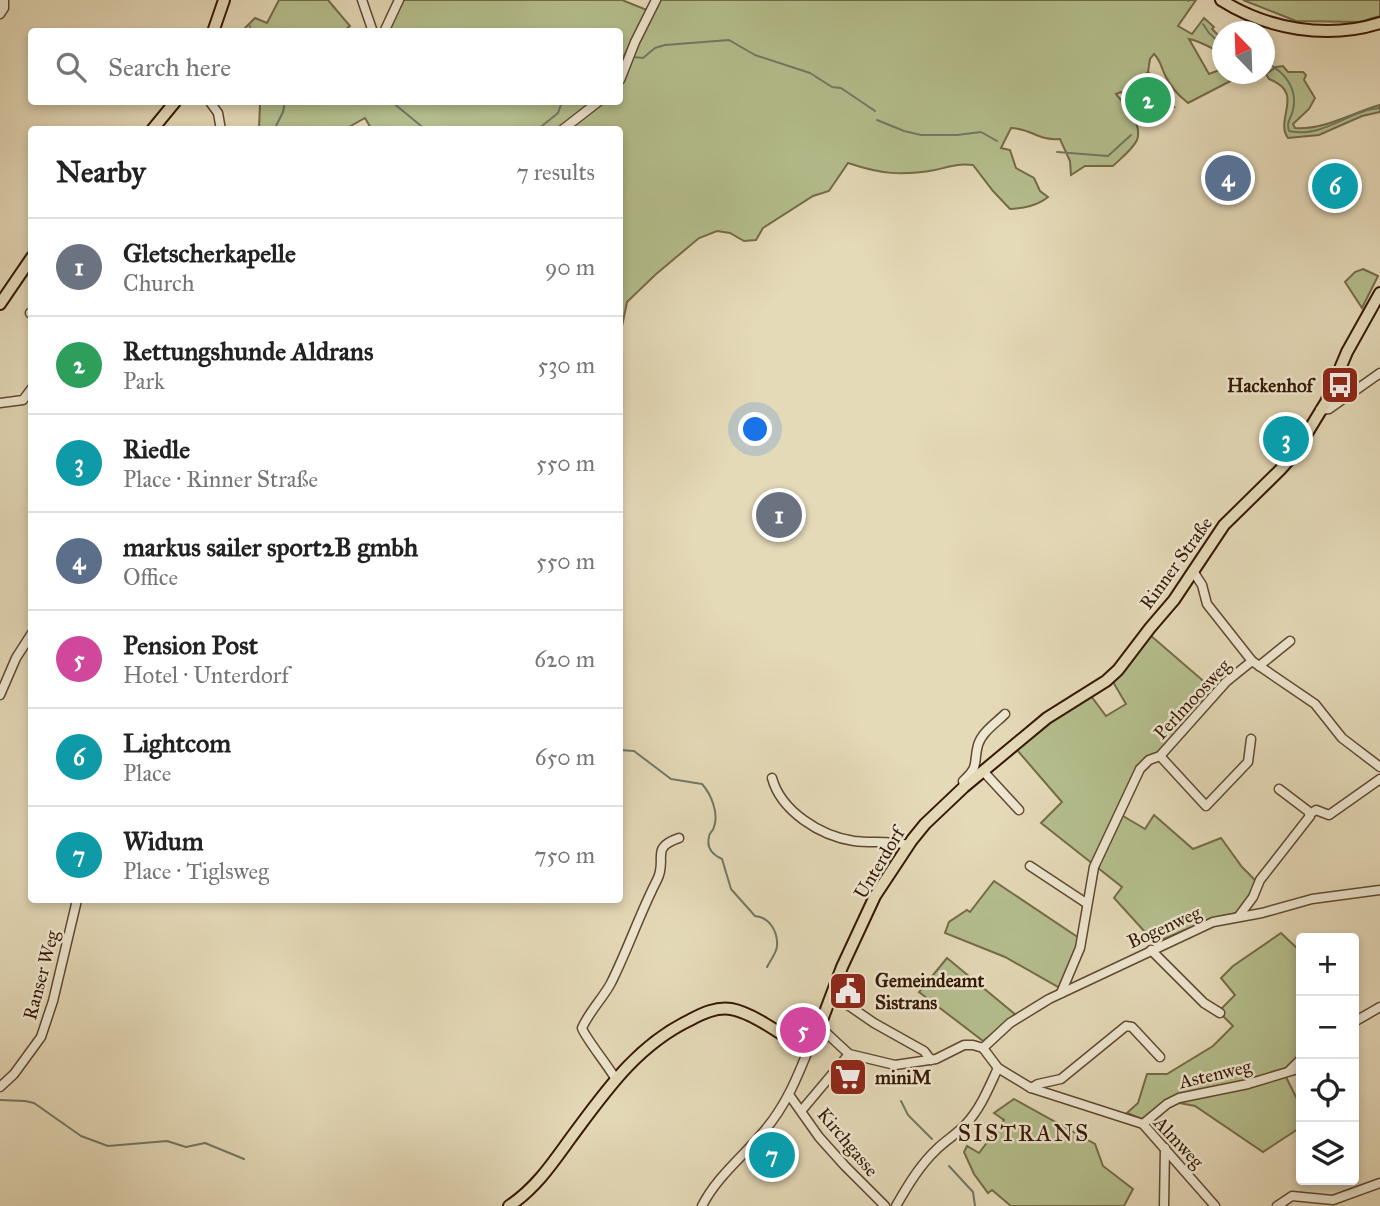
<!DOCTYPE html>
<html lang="en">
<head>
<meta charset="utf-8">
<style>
	:root { --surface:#fff; --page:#f2f2f2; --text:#222; --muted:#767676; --line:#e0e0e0; --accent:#2563eb }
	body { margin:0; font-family:"IM FELL Great Primer",serif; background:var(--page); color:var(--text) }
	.controls { position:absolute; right:21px; bottom:21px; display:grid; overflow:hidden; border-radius:7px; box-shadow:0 4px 10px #0003 }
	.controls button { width:63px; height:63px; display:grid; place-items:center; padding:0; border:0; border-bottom:2px solid var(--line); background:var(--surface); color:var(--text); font:35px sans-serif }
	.compass { position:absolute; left:1212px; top:21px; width:63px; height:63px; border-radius:50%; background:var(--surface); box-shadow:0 4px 10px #0003; rotate:337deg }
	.you { position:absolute; left:756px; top:430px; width:24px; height:24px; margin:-18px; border:5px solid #fff; border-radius:50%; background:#1a73e8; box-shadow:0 0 0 10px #1a73e833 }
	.badge { display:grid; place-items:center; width:46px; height:46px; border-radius:50%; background:var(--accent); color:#fff; font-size:23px; font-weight:700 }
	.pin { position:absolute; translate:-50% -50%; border:4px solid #fff; box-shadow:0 2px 7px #0006 }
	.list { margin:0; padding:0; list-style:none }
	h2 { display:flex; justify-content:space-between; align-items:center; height:91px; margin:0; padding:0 28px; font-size:30px }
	h2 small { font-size:23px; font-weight:400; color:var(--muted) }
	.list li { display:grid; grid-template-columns:46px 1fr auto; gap:21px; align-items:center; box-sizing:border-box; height:98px; padding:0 28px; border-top:2px solid var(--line) }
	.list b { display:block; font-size:26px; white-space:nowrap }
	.list p { margin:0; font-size:23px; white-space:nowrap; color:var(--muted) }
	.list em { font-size:23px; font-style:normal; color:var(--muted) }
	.icon { flex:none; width:38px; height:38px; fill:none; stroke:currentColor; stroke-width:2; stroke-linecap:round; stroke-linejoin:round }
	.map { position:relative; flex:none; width:1380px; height:1206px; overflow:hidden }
	.search { position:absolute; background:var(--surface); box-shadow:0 4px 10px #0003; left:28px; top:28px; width:595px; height:77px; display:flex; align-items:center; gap:18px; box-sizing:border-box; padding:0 24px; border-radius:7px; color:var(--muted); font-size:26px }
	.panel { position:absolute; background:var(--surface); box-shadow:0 4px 10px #0003; left:28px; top:126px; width:595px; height:777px; border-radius:7px }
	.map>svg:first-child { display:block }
	.green { fill:#b5bf8e; stroke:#756b48; stroke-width:2 }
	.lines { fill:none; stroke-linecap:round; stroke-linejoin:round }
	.stream { stroke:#707966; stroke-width:2 }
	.minor-casing { stroke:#614830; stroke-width:11 }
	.major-casing { stroke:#351703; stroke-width:14 }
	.minor { stroke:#eee7d1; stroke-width:8 }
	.major { stroke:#e5dab8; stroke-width:10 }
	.labels { text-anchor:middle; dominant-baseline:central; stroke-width:5; stroke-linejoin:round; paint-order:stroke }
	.poi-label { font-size:19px; font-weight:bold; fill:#351703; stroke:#eee7d1; text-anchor:start }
	.street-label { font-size:19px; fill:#351703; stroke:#eee7d1 }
	.quarter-label { font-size:23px; letter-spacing:2px; fill:#351703; stroke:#eee7d1 }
</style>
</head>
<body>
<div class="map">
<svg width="1380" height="1206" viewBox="0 0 1380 1206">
	<rect width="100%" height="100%" fill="#e5dab8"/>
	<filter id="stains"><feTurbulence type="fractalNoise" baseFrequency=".00286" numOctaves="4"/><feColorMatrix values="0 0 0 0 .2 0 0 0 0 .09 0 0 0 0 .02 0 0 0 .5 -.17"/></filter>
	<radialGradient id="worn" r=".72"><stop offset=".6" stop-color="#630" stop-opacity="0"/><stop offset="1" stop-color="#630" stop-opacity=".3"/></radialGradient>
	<g class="green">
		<polygon points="279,0 328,0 350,26 343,31 242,31 255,18 267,23"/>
		<path d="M 403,0 L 622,0 L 647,10 L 624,56 L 625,58 L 656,0 L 1196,0 L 1178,26 L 1192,34 L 1204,18 L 1214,27 L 1212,29 L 1222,39 L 1222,55 C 1218,50 1196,40 1189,39 L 1209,74 L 1222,69 L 1222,74 L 1244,74 L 1188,103 C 1179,96 1170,86 1165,75 C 1161,67 1161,61 1154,54 L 1150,59 L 1148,72 L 1128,89 L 1133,87 L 1149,73 L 1174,107 L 1140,116 L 1121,92 L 1116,94 C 1125,105 1143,124 1137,140 C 1133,149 1120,159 1113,166 L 1085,166 L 1071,175 L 1070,161 L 1060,139 C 1038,141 1033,129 1011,128 L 1001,148 L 1010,150 L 1016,168 L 1034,178 L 1040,191 L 1048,197 C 1037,206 1024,208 1010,209 L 993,191 L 973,165 C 958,163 949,167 935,170 C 901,176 881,174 848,163 L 829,191 L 813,196 L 763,228 L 756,240 L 744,241 L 730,233 L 717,231 L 699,238 L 655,275 L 627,302 L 620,336 L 620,130 L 372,130 L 365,118 L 349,127 L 348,129 L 259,129 L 260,104 L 256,102 L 620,102 L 620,32 L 383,31 Z"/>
		<polygon points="1243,0 1380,0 1380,16 1360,22 1296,21"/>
		<path d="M 1283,66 L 1288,72 L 1303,72 L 1306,75 L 1304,80 L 1315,98 L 1309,109 L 1293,124 L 1295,128 C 1325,130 1351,113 1380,105 L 1380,112 L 1362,116 L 1319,135 L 1288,138 C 1274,119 1306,93 1269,79 L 1266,74 L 1276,67 Z"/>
		<polygon points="1363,269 1378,276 1362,308 1345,282 1355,272"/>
		<polygon points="1150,635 1215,691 1161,752 1149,756 1118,813 1145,829 1154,815 1193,849 1221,838 1242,867 1257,882 1252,896 1236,913 1213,918 1155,943 1114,898 1122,887 1041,823 1062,802 1017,750 1059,714 1091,696 1106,716 1126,704 1113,682 1123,672"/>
		<polygon points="994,881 1079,938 1077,954 1060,988 1005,957 945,933 949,922 967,910 970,912"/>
		<polygon points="1281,933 1301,952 1301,1057 1283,1071 1301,1107 1301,1127 1263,1152 1195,1106 1169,1101 1142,1119 1127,1113 1138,1103 1147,1074 1167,1074 1213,1046 1233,1026 1223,1016 1222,1008 1235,995 1221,978 1233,966"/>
		<polygon points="947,958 1016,1015 983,1041 919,992"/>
		<polygon points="1014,1099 1095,1144 1103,1166 1133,1189 1124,1206 1011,1206 992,1190 988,1193 974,1174 964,1152 967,1146 979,1153 1004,1120 994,1113"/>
	</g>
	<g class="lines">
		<g class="stream">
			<polyline points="1187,0 1188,1"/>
			<polyline points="1203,24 1209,33 1222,45"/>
			<polyline points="250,26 251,32"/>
			<polyline points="633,57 643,58 655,48 665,45 729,40 755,55 810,73 832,87 841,88 875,111"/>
			<path d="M 1264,62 C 1284,70 1298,88 1293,110 C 1291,119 1286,121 1289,131 C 1322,139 1349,110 1380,108"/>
			<polyline points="392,102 426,130"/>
			<polyline points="877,120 904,131 921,135 957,135 981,132 997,141"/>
			<polyline points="274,130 283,112 285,102"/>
			<polyline points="537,130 558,113 562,102"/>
			<polyline points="1057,152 1108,156 1131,135"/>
			<path d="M 620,750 L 634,751 L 671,779 L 702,784 C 711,794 719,813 714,827 C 713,832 709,832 709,837 C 706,849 713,855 722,859 L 731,889 L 755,916 C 769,917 778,931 777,946 C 777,952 770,961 767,967"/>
			<polyline points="0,1100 25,1101 34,1103 81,1136 108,1146 167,1141 186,1147 205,1143 244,1159"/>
			<polyline points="901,1101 908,1115 932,1139"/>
			<polyline points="949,1166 973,1192 975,1206"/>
		</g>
		<defs>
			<g id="minor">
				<polyline points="362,0 373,32"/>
				<polyline points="0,14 4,8 4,0"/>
				<polyline points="384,32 399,0"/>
				<polyline points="620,80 635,42 656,0"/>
				<polyline points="210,102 218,113 221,130"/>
				<polyline points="562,130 598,102"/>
				<polyline points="30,313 32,313"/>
				<polyline points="0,403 23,400 32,388"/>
				<polyline points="1320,410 1329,409 1380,373"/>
				<polyline points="1193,571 1202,585 1207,604 1252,661 1315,704 1342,738 1380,767"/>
				<polyline points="1259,666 1290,641"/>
				<polyline points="0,695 16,658 32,633"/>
				<polyline points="1160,756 1206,806 1248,762 1251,739"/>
				<polyline points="983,771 1019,810"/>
				<path d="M 772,778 C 781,811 820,836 854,841 C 872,843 890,841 908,845"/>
				<path d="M 964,785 L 963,781 C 980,766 973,763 978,745 C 982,732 996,723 1005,714"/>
				<polyline points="1310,814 1316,810 1329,815 1380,779"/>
				<polyline points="1030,866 1086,903"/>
				<polyline points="1239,916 1253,897 1260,880 1310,816 1308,811 1279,789"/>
				<polyline points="1151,950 1204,1003 1220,1013"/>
				<polyline points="1061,993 1080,948 1094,867 1140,769 1149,760 1160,756 1226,682 1252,661"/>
				<polyline points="832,994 874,1023 924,1051 931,1060"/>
				<polyline points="1354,1022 1380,1007"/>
				<polyline points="821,1028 849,1054"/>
				<polyline points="983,1048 1010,1023 1049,999 1213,922 1262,913 1312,899 1380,890"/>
				<polyline points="983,1048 998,1068 1031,1088 1143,1124 1215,1206"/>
				<polyline points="1290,1070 1301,1059"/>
				<path d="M 615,1078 C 609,1067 584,1036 582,1028 C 589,1012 603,998 611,983 C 628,949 640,913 657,880 C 668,859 649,848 679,838"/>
				<polyline points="0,1087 14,1074 41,1037 53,1001 77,900"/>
				<polyline points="1031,1088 1038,1084 1061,1079 1126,1026 1132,1027 1160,1057"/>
				<polyline points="790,1096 819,1137 845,1166 885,1206"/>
				<polyline points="802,1110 849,1054 895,1065 936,1059 964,1045 973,1045 983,1048"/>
				<polyline points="1143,1124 1167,1104 1179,1098 1248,1084 1301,1068"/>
				<path d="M 702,1206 C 717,1176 744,1156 765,1130 C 786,1105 797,1078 809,1048"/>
				<path d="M 896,1206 C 908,1185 920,1165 937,1149 C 946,1140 957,1134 966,1124 C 981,1108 989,1087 998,1068"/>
				<polyline points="1164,1206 1165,1148"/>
				<polyline points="1277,1206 1292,1196 1333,1200 1380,1183"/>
			</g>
			<g id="major">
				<path d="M 1221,0 C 1267,29 1327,40 1380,23"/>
				<polyline points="213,32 224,0"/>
				<polyline points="152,130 175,102"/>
				<polyline points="0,304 32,257"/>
				<path d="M 509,1206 C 535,1189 552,1164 570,1139 C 605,1092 636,1046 690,1020 C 703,1013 716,1007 731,1009 C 753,1013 782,1035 801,1047 L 809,1048 L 813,1044 L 842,967 L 875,896 L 912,840 L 925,824 L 964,787 L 1047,718 L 1106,681 L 1118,670 L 1150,628 L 1174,600 L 1224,525 L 1280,470 L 1295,453 L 1326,402 L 1347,352 L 1380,293"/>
			</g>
		</defs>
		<use href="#minor" class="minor-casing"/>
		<use href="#major" class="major-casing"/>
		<use href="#minor" class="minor"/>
		<use href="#major" class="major"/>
	</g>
	<defs>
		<symbol id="bus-square" viewBox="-11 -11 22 22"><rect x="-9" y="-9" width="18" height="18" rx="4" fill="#8f2418" stroke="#eee7d1"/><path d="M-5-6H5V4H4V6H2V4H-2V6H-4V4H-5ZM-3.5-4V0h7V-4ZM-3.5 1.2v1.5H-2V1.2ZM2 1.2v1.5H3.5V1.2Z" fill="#fff"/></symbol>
		<symbol id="civic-square" viewBox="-11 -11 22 22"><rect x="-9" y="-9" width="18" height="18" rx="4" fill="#8f2418" stroke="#eee7d1"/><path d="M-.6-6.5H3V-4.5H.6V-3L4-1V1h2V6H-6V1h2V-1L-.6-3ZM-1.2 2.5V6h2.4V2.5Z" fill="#fff"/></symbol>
		<symbol id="supermarket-square" viewBox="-11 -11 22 22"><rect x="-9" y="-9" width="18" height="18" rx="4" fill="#8f2418" stroke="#eee7d1"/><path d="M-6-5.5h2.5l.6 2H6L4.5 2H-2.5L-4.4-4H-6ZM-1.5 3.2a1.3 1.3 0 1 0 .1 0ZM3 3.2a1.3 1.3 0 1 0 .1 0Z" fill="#fff"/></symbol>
	</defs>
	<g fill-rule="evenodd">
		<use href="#bus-square" x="1318" y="363" width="44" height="44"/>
		<use href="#civic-square" x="826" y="969" width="44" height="44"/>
		<use href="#supermarket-square" x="826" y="1055" width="44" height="44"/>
	</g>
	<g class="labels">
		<g class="poi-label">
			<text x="1313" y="385" text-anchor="end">Hackenhof</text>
			<text x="875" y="980">Gemeindeamt<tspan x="875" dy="22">Sistrans</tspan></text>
			<text x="875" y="1077">miniM</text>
		</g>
		<g class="street-label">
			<text transform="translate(1176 563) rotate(-54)">Rinner Straße</text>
			<text transform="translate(1192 699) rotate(-47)">Perlmoosweg</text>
			<text transform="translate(879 863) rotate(-59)">Unterdorf</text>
			<text transform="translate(1164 927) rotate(-24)">Bogenweg</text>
			<text transform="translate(41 975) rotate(-75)">Ranser Weg</text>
			<text transform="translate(1215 1074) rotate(-13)">Astenweg</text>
			<text transform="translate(848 1142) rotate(50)">Kirchgasse</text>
			<text transform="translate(1179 1142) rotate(47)">Almweg</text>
		</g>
		<g class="quarter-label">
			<text x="1024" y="1133">SISTRANS</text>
		</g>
	</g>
	<rect width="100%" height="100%" filter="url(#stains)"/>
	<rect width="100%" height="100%" fill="url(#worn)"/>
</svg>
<div class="controls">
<button>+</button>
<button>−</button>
<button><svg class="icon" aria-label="locate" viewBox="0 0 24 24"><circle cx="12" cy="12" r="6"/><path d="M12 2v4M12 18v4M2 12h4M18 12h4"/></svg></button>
<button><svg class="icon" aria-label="layers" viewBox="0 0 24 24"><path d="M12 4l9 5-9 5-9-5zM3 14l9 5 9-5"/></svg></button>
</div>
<svg class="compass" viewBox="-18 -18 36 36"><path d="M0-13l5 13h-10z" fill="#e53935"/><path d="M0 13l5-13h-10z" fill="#767676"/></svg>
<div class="you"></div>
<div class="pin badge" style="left:779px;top:515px;background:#6b7280">1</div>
<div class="pin badge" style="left:1148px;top:100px;background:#2e9e5b">2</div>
<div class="pin badge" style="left:1286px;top:439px;background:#0f9aa8">3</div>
<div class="pin badge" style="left:1228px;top:178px;background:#5c6f8a">4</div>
<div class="pin badge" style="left:803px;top:1030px;background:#d1479c">5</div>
<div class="pin badge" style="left:1335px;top:186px;background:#0f9aa8">6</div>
<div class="pin badge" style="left:772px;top:1155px;background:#0f9aa8">7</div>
<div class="search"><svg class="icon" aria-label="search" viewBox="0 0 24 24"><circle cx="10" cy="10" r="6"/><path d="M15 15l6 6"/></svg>Search here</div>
<section class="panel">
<h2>Nearby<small>7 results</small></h2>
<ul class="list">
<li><span class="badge" style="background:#6b7280">1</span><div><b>Gletscherkapelle</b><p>Church</p></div><em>90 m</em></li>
<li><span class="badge" style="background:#2e9e5b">2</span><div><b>Rettungshunde Aldrans</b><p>Park</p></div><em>530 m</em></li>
<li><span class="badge" style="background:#0f9aa8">3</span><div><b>Riedle</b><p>Place · Rinner Straße</p></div><em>550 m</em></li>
<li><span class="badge" style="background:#5c6f8a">4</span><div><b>markus sailer sport2B gmbh</b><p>Office</p></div><em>550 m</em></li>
<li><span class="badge" style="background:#d1479c">5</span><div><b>Pension Post</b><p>Hotel · Unterdorf</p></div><em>620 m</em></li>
<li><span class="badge" style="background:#0f9aa8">6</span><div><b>Lightcom</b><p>Place</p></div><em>650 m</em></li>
<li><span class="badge" style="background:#0f9aa8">7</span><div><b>Widum</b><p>Place · Tiglsweg</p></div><em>750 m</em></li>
</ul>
</section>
</div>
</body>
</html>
